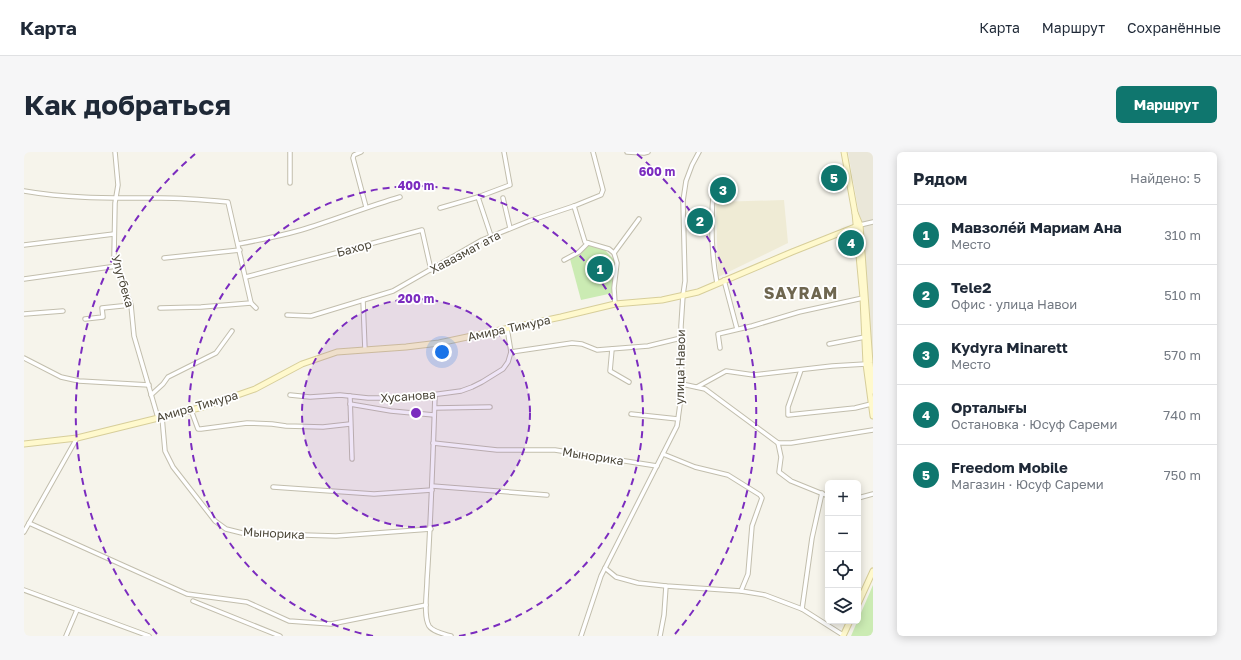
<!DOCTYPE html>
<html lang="ru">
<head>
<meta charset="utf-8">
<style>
	:root { --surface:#fff; --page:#f6f6f7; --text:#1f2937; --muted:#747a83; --line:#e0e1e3; --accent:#0f766e }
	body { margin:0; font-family:"Golos Text",sans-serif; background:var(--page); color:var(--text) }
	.controls { position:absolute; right:12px; bottom:12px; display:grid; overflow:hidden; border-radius:6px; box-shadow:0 2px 10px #0003 }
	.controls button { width:36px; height:36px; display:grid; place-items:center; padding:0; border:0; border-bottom:1px solid var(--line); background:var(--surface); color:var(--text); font:20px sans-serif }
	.you { position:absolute; left:418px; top:200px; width:14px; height:14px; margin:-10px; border:3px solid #fff; border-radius:50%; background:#1a73e8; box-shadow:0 0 0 6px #1a73e833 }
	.badge { display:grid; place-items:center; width:26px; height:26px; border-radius:50%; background:var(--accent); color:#fff; font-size:13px; font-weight:700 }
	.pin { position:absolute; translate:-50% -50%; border:2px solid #fff; box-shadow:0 1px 4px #0006 }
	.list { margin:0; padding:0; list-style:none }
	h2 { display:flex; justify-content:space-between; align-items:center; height:52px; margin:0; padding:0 16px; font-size:17px }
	h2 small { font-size:13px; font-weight:400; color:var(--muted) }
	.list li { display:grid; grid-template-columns:26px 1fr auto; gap:12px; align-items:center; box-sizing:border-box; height:60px; padding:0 16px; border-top:1px solid var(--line) }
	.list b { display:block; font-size:15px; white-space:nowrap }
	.list p { margin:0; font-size:13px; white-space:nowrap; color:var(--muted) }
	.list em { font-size:13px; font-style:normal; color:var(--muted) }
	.icon { flex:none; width:22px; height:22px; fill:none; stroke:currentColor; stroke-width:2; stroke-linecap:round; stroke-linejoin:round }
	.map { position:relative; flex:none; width:849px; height:484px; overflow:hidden; border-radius:6px }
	header { display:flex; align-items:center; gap:24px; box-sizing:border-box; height:56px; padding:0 20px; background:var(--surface); border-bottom:1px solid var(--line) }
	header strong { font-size:19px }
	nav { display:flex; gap:22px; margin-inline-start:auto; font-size:14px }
	.intro { display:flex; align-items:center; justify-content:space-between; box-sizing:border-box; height:96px; padding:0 24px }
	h1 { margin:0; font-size:28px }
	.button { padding:10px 18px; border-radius:6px; background:var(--accent); color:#fff; font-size:14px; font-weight:700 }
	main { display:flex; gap:24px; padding:0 24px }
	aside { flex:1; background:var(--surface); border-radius:6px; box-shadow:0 2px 10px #0003 }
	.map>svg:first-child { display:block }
	.residential { fill:#eae7d9 }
	.education { fill:#efebd5 }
	.green { fill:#cbebb3 }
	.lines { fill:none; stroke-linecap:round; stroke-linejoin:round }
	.street-casing { stroke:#c2bead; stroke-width:5.5 }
	.secondary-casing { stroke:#d7ce9a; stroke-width:7 }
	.street { stroke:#fff; stroke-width:3.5 }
	.secondary { stroke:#fff9cd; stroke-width:5 }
	.ring { fill:none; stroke:#7b2cbf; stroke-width:2; stroke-dasharray:7 5 }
	.labels { text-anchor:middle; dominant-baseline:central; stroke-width:3.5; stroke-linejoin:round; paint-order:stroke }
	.street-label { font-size:12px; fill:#4b4638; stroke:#fff }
	.district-label { font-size:16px; font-weight:bold; letter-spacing:1px; fill:#6e664f; stroke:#fff }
	.centre { fill:#7b2cbf; stroke:#fff; stroke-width:2 }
	.ring-label { font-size:12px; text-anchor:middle; font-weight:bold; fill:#7b2cbf; stroke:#fff; stroke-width:3.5; stroke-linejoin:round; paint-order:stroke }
</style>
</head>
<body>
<header>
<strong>Карта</strong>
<nav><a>Карта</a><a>Маршрут</a><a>Сохранённые</a></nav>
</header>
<div class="intro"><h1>Как добраться</h1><a class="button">Маршрут</a></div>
<main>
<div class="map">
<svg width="849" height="484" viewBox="0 0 849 484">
	<rect width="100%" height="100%" fill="#f6f4eb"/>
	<polygon class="residential" points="824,0 849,0 849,215 845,167 844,142 839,107 836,68"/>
	<polygon class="education" points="760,48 764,91 694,125 692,50"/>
	<g class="green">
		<polygon points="565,93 581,98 591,109 589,141 557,148 546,107"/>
		<polygon points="849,433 849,484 827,484"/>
	</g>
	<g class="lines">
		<defs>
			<g id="street">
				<polyline points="91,0 94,33 91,51 90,105 107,153 110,184 134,266"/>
				<polyline points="337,0 330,3 329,6 342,55"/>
				<polyline points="603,0 620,1 624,0"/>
				<polyline points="266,31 266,0"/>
				<path d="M 690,32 C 687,63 687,101 693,131"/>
				<path d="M 0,39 C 45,47 91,46 137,46 C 159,46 182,48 204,50 L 227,151 L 232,156"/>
				<polyline points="454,45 467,84"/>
				<polyline points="479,46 486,76"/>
				<polyline points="550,54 561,90 585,97 590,101 593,111 590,136 591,152"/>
				<polyline points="416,56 454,45 486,33 480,0"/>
				<polyline points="836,73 849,70"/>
				<path d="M 214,92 C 236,88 256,84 277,78 C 310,68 342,55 376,45"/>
				<polyline points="0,93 90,82"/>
				<polyline points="590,101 615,67"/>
				<polyline points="140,106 216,98"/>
				<polyline points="540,108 555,100 564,91"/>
				<polyline points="222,125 398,78 407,118"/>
				<polyline points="0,127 93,114"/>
				<polyline points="700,128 713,177"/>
				<polyline points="339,148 341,198"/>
				<polyline points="136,156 177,155 227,151"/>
				<polyline points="0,162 39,159"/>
				<polyline points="263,163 287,164 369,139 458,88 505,69 550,54 577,43 579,38 569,0"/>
				<polyline points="61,167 79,165 78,156 107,153"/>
				<polyline points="805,192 841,185"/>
				<polyline points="696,196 694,182 728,174 775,160 839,146"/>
				<polyline points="588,197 586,219 605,230"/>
				<polyline points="487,200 548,191 558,192 573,198 624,194 657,186"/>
				<polyline points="0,206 37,225 55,229 125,233"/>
				<polyline points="777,218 764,255 764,263 831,256 847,252"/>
				<polyline points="658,232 681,237 754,291 767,291 849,278"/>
				<polyline points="673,235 702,219 730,223 808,214 842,212"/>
				<polyline points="127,243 139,232 144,225 192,201 208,179"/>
				<polyline points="266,243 286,245 316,243 344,246 385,246 437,239 448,235 458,230 479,217 484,210 487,200 483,176"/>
				<path d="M 411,243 C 409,305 407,367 403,428 C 403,440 399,464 405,474 C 409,480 420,482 427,484"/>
				<polyline points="326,244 328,307"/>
				<polyline points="326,252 367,259 410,263"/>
				<polyline points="411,256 466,255"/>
				<polyline points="167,258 174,277 177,277 223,271 248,272 262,274 299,275 326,272"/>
				<polyline points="607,262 654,267"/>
				<polyline points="138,265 141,299 149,315 191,369 202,377 218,381 312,384 407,377"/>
				<polyline points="409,291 473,298 531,298 633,314"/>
				<polyline points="754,291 757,305 755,320 767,329 804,344"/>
				<polyline points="639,302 671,315 704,323 736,343 738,346 728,374 724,422 717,439"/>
				<polyline points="408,334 523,343"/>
				<polyline points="249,335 350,342 408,338"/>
				<polyline points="834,346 849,342"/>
				<polyline points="5,371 163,442 223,450 265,469 307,472 402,453"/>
				<polyline points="0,380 53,286"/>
				<polyline points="581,416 592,425 614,431 642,434 717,439 741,443 778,457 819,483"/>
				<polyline points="0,438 125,484"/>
				<polyline points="169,449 256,484"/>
				<polyline points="778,457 788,386 798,341"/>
				<polyline points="42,484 53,458"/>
				<polyline points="557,484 577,424 653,274 658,238 657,174 659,143 661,129 659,49 662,29 668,13 675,0"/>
				<polyline points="636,484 640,463 642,434"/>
			</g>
			<g id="secondary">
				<polyline points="820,0 831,61"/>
				<polyline points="849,239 846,211 836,73 831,61 839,146 842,212 849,264"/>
				<polyline points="0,292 53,286 179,255 231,237 278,212 313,200 382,195 415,191 537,165 591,152 638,148 674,140 768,100 836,73"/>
				<polyline points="834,452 849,419"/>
				<polyline points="819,484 826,469"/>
			</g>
		</defs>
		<use href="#street" class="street-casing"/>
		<use href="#secondary" class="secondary-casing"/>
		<use href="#street" class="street"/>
		<use href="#secondary" class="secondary"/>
	</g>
	<circle cx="392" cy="261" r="114" fill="#7b2cbf" fill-opacity=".12"/>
	<g class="ring">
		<circle cx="392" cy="261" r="114"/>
		<path d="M349 484A227 227 0 1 1 435 484"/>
		<path d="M133 482A341 341 0 0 1 171 2M613 2A341 341 0 0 1 651 482"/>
	</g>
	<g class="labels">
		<g class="street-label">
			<text transform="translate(330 96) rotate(-15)">Бахор</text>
			<text transform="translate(441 100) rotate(-28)">Хавазмат ата</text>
			<text transform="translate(99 129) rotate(74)">Улугбека</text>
			<text transform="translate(485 176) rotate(-12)">Амира Тимура</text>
			<text transform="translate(656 215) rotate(-89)">улица Навои</text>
			<text transform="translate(384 244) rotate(-4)">Хусанова</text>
			<text transform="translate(173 254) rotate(-16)">Амира Тимура</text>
			<text transform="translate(569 304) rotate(9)">Мынорика</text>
			<text transform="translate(250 381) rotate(3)">Мынорика</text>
		</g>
		<g class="district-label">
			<text x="777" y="141">SAYRAM</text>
		</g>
	</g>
	<circle cx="392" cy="261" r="6" class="centre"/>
	<g class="ring-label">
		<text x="633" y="24">600 m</text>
		<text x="392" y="38">400 m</text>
		<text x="392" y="151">200 m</text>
	</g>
</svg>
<div class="controls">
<button>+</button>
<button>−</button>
<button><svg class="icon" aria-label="locate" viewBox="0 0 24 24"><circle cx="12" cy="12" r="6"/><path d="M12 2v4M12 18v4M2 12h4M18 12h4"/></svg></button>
<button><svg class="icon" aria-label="layers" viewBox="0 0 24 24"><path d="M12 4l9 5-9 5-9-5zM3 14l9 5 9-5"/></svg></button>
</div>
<div class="you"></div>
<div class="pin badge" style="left:576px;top:117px">1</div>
<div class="pin badge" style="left:676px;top:69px">2</div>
<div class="pin badge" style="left:699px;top:38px">3</div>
<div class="pin badge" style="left:827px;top:91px">4</div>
<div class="pin badge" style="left:810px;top:26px">5</div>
</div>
<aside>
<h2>Рядом<small>Найдено: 5</small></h2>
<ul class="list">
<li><span class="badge">1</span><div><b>Мавзоле́й Мариам Ана</b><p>Место</p></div><em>310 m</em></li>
<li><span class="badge">2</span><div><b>Tele2</b><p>Офис · улица Навои</p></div><em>510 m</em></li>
<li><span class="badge">3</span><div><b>Kydyra Minarett</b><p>Место</p></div><em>570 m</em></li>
<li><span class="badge">4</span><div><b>Орталығы</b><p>Остановка · Юсуф Сареми</p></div><em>740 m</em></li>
<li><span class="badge">5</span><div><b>Freedom Mobile</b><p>Магазин · Юсуф Сареми</p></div><em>750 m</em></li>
</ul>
</aside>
</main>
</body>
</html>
